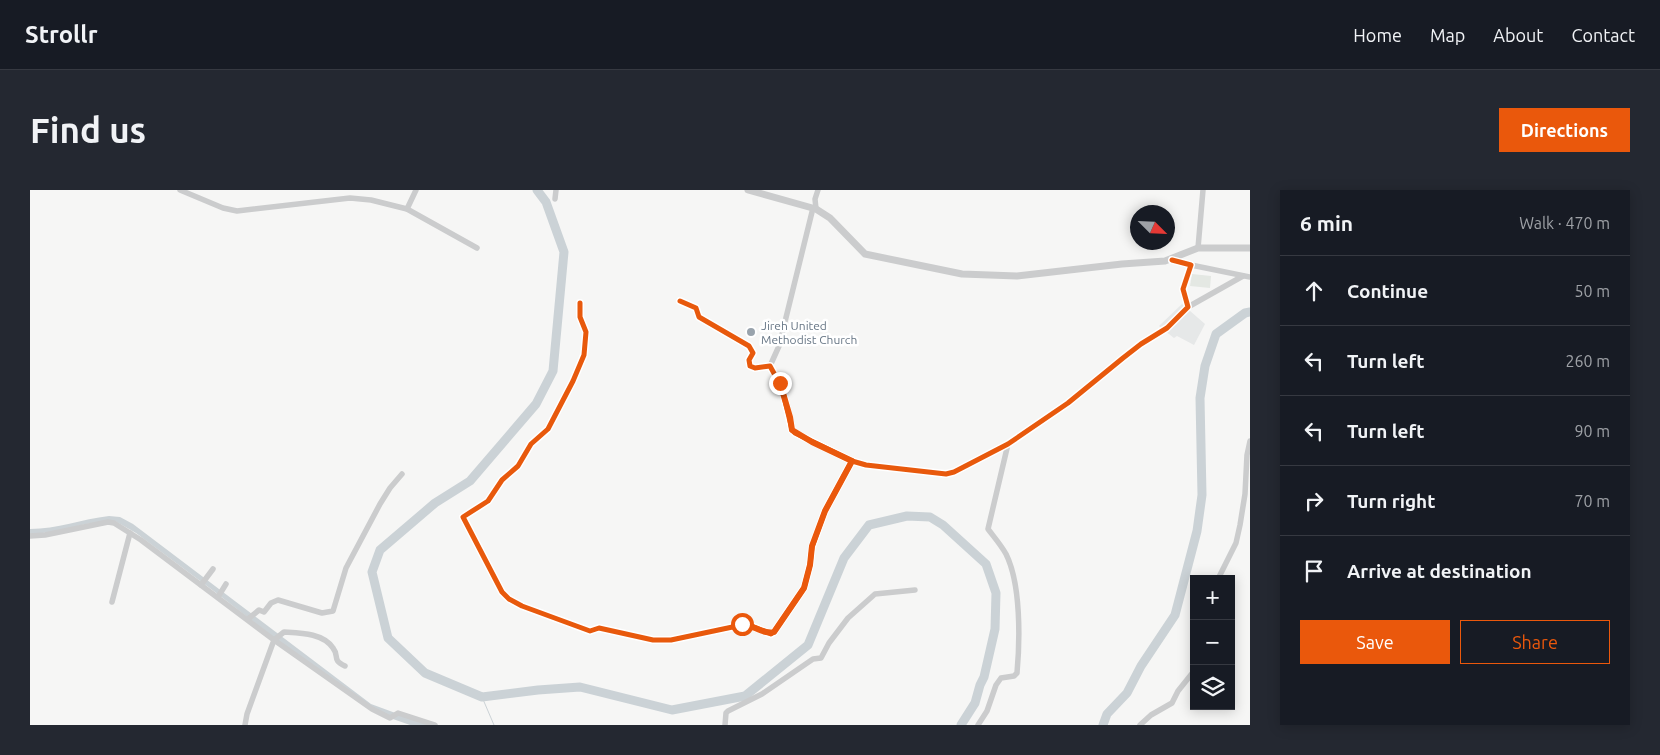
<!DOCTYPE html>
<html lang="en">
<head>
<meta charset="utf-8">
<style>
	:root { --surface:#171b24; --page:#242831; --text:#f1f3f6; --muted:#9ea1a6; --line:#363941; --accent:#ea580c }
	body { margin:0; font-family:Ubuntu,sans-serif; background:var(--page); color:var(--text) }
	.controls { position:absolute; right:15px; bottom:15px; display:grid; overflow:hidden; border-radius:0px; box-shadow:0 2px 12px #0003 }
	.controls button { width:45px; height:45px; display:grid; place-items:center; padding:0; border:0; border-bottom:1px solid var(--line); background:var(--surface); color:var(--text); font:25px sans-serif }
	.compass { position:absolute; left:1100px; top:15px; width:45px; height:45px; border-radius:50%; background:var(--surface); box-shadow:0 2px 12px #0003; rotate:114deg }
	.stop { position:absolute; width:15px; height:15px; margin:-11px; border:4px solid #ea580c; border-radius:50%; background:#fff }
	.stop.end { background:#ea580c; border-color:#fff; box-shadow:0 1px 5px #0008 }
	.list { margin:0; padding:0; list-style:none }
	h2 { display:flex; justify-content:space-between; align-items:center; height:65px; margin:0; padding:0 20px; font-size:21px }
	h2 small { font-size:16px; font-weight:400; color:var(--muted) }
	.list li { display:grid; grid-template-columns:32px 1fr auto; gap:15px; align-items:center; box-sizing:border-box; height:70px; padding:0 20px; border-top:1px solid var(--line) }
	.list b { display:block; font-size:19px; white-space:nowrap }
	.list em { font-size:16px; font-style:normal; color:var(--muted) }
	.actions { display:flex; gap:10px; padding:15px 20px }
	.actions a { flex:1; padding:11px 0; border:1px solid var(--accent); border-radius:0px; text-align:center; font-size:18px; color:var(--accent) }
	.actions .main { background:var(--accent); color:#fff }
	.icon { flex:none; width:28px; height:28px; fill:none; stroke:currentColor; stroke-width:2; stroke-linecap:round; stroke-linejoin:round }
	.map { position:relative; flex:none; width:1220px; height:535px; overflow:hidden; border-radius:0px }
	header { display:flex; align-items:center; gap:30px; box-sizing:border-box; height:70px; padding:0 25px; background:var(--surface); border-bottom:1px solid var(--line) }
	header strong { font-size:24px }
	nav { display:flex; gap:28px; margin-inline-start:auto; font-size:18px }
	.intro { display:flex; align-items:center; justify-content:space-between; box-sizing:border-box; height:120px; padding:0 30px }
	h1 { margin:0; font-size:35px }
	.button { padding:12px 22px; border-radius:0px; background:var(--accent); color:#fff; font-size:18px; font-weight:700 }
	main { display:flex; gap:30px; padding:0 30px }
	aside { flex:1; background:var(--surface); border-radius:0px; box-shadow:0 2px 12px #0003 }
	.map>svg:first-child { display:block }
	.built { fill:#e6e8e8 }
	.green { fill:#e4e8e3 }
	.water { fill:#cbd2d6 }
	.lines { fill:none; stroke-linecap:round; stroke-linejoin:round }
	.stream { stroke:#cbd2d6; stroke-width:1 }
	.river { stroke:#cbd2d6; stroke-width:9 }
	.minor { stroke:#cbcccd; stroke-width:5.5 }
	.tertiary { stroke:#cbcccd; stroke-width:7 }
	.cycleway-casing { stroke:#fff; stroke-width:8 }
	.cycleway { stroke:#e8590c; stroke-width:5 }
	.route { stroke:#ea580c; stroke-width:6 }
	.poi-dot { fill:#99a3ac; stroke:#fff; stroke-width:2 }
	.labels { text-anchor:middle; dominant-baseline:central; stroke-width:5; stroke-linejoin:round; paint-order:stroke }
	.poi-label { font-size:12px; fill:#677685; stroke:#fff; text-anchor:start }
</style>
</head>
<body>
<header>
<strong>Strollr</strong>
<nav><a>Home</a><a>Map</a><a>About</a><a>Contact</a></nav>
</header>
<div class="intro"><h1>Find us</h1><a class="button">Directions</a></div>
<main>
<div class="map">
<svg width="1220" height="535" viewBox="0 0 1220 535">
	<rect width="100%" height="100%" fill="#f6f6f5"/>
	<polygon class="built" points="1152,114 1175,134 1164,155 1147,146 1144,148 1129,136"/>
	<polygon class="green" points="1162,84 1181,86 1180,98 1160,96"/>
	<path class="water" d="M 79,326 L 90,327 L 103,334 L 341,514 L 398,535 L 380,535 L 360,528 L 292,485 L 189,405 L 106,343 L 85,331 L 56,334 L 32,340 L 0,345 L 0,339 C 27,339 52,329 79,326 Z"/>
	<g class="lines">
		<polyline class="stream" points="452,507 464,535"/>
		<g class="river">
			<polyline points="507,0 516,12 534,62 523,181 506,214 440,291 405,313 350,360 342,382 358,448 395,483 452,507 508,500 550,497 642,520 715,506 778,455 814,368 839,335 877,326 900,327 913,335 956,374 966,403 965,439 954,487 950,495 945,513 931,535"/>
			<polyline points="1073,535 1077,524 1097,503 1111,476 1145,425 1167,341 1172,305 1170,208 1175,176 1186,144 1215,123 1220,122"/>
		</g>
		<g class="minor">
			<polyline points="150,0 193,18 207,21 320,8 341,10 377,19 447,58"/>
			<polyline points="525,9 526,0"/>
			<polyline points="377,19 386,0"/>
			<polyline points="786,19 785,9 788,0"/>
			<polyline points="1168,58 1173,0"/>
			<polyline points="1161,75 1220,87"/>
			<polyline points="650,111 666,118 669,127 719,156 723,163 719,170 720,176 725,178 740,176 752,198 762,240 765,243 822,271 836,275 916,284 924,282 978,254 1038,213 1093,168 1111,154 1137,138 1158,117 1153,99 1161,75 1142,70"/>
			<polyline points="550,113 550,127 556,142 554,165 543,191 518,239 501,254 488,276 472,290 458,311 433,327 472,402 479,409 492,416 560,441 569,438 623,450 641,450 712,435 719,435 741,444 744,442 774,398 780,375 782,357 795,321 822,271"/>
			<polyline points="1158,117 1213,86"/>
			<polyline points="740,176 749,156 783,18"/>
			<polyline points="0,346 15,345 78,332 84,333 111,350 244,450 217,524 215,535"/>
			<polyline points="1188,389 1206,353 1210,335 1215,304 1217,265 1220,251"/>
			<polyline points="171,395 183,379"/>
			<polyline points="188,407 196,394"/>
			<polyline points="82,412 100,343"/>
			<polyline points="218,429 229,420 234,422 241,413 248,410 292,423 303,421 316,378 350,314 360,298 372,284"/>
			<path d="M 315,476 C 301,469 310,467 303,458 C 293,443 270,443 254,442 L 244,450 L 342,519 L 360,528 L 368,523 L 405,535"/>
			<polyline points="695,535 696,523 698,521 732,504 783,469 791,468 799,453 818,428 845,404 885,400"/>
			<path d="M 948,535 L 957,521 L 966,495 L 971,488 L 984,486 L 987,483 C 990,450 991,394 976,364 C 971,355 964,347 958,339 L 978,254"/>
			<polyline points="1110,535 1121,525 1142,513 1148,501 1164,481"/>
		</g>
		<polyline class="tertiary" points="718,0 786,19 800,28 835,64 932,84 987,86 1092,74 1135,71 1168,58 1220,58"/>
		<defs>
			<g id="cycleway">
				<polyline points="650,111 666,118 669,127 719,156 723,163 719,170 720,176 725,178 740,176 752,198 762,240 765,243 822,271 836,275 916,284 924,282 978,254 1038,213 1093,168 1111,154 1137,138 1158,117 1153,99 1161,75 1142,70"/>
				<polyline points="550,113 550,127 556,142 554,165 543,191 518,239 501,254 488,276 472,290 458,311 433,327 472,402 479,409 492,416 560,441 569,438 623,450 641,450 712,435 719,435 741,444 744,442 774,398 780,375 782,357 795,321 822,271"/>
			</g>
		</defs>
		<use href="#cycleway" class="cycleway-casing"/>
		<use href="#cycleway" class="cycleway"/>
	</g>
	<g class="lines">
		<path class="route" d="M 712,434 C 723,435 734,445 744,442 L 774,398 L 780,375 L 782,356 L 795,321 L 822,271 L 782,252 L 762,240 L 760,227 L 750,193"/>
	</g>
	<circle class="poi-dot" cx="721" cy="142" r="5"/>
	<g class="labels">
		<g class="poi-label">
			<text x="731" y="135">Jireh United<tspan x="731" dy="14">Methodist Church</tspan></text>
		</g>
	</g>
</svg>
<div class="controls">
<button>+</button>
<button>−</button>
<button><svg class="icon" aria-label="layers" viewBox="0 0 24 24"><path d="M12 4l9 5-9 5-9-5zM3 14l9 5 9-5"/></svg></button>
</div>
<svg class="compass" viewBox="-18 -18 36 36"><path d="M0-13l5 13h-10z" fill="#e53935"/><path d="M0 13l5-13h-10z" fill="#9ea1a6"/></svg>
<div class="stop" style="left:712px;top:434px"></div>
<div class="stop end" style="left:750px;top:193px"></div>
</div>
<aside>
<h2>6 min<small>Walk · 470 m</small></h2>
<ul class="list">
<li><svg class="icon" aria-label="ahead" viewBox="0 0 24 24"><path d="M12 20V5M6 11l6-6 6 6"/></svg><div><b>Continue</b></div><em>50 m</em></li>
<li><svg class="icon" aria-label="left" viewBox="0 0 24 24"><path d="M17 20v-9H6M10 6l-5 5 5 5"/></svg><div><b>Turn left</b></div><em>260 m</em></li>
<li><svg class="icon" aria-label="left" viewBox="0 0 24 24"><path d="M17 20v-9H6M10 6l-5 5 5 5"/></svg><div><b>Turn left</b></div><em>90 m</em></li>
<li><svg class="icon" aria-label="right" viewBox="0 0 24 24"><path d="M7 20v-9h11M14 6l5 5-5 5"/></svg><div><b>Turn right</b></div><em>70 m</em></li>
<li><svg class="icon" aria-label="arrive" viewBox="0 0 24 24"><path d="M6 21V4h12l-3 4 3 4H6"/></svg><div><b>Arrive at destination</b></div></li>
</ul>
<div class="actions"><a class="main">Save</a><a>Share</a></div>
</aside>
</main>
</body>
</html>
